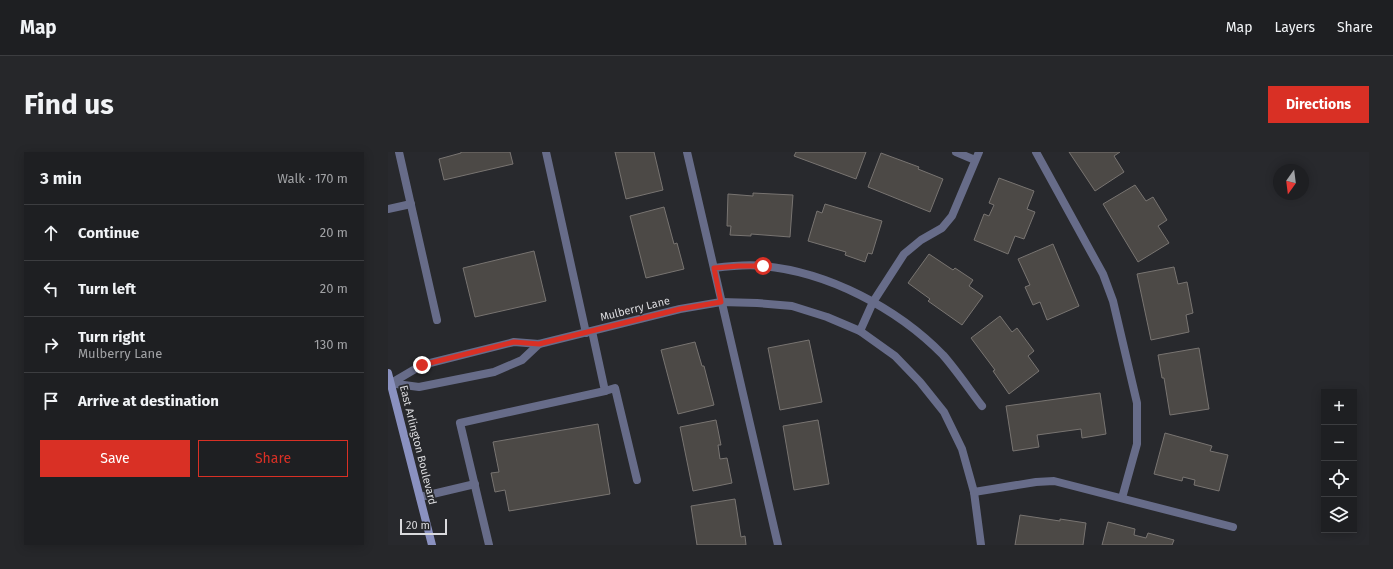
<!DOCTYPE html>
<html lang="en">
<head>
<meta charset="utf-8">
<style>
	:root { --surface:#1e1f22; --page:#26272a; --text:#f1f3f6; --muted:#a1a2a5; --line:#3c3d40; --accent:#d93025 }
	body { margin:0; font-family:"Fira Sans",sans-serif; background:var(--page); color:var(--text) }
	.controls { position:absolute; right:12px; bottom:12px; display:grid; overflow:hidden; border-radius:0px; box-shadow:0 2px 10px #0003 }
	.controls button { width:36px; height:36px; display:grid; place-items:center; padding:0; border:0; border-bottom:1px solid var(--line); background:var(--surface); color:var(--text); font:20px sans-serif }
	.compass { position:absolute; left:885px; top:12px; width:36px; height:36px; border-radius:50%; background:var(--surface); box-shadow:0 2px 10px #0003; rotate:194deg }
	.scale { position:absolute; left:12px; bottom:10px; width:47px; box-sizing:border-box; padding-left:4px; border:2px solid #dadadd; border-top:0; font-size:11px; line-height:14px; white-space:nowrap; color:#dadadd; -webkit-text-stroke:3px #28292d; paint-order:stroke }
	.stop { position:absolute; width:12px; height:12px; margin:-9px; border:3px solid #d93025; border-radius:50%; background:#fff }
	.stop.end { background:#d93025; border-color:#fff; box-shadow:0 1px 4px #0008 }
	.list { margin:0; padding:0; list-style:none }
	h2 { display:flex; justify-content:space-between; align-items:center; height:52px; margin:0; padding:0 16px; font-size:17px }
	h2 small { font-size:13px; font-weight:400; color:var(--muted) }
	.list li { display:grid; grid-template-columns:26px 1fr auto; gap:12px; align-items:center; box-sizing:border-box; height:56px; padding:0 16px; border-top:1px solid var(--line) }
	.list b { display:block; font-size:15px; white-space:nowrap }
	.list p { margin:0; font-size:13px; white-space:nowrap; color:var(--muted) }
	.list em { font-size:13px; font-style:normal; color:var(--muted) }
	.actions { display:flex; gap:8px; padding:12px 16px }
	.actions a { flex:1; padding:9px 0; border:1px solid var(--accent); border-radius:0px; text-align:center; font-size:14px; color:var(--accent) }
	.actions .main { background:var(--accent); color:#fff }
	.icon { flex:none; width:22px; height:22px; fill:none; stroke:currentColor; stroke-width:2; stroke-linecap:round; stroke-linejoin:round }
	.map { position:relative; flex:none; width:981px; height:393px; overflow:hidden; border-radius:0px }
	header { display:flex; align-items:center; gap:24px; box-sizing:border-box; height:56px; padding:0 20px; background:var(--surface); border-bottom:1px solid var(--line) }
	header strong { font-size:19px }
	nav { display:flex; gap:22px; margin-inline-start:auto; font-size:14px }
	.intro { display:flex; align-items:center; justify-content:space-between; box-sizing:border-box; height:96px; padding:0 24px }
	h1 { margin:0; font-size:28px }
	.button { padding:10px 18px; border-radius:0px; background:var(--accent); color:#fff; font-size:14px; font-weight:700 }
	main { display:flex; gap:24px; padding:0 24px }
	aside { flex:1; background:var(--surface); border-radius:0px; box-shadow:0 2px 10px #0003 }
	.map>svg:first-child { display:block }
	.building { fill:#4c4946; stroke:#787471 }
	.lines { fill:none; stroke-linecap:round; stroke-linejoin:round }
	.lane { stroke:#676c89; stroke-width:8 }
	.street { stroke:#676c89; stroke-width:8 }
	.secondary { stroke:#8a91c0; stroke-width:8 }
	.route { stroke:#d93025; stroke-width:5 }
	.labels { text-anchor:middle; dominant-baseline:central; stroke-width:3.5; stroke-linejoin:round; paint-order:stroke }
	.street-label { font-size:11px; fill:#dadadd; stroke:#28292d }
</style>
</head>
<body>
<header>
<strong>Map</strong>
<nav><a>Map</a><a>Layers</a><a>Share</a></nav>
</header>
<div class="intro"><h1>Find us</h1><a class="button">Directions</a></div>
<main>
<aside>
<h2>3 min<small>Walk · 170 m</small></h2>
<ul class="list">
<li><svg class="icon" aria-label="ahead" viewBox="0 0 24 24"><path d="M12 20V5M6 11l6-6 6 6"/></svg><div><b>Continue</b></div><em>20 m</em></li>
<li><svg class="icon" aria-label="left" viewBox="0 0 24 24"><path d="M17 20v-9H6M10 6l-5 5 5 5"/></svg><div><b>Turn left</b></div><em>20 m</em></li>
<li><svg class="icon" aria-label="right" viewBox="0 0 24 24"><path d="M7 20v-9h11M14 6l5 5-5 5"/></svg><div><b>Turn right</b><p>Mulberry Lane</p></div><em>130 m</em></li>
<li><svg class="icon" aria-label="arrive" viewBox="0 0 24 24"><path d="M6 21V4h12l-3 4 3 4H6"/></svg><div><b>Arrive at destination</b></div></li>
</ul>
<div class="actions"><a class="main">Save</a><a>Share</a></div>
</aside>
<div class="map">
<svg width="981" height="393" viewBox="0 0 981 393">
	<rect width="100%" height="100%" fill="#28292d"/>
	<g class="building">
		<polygon points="73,0 122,0 125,12 56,28 51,7 73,1"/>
		<polygon points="227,0 266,0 275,38 238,47"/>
		<polygon points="408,0 478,0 468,27 406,4"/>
		<polygon points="681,0 732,0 726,4 736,20 707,39"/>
		<polygon points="493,1 531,15 530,17 555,27 542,60 480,35"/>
		<polygon points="611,26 646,39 639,57 647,60 636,87 627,84 620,102 586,88 596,62 601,64 606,53 601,51"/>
		<polygon points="747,33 758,49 765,45 779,68 770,74 781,91 750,110 715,52"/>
		<polygon points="365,41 405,43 402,85 363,82 363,84 342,83 343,74 339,74 340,42 365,44"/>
		<polygon points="437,52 494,69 484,102 480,101 477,110 457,103 458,100 420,89 429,59 434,61"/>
		<polygon points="276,55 286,92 289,91 296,117 258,126 242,64"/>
		<polygon points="665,92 691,154 659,168 652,150 645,153 637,135 642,133 630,107"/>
		<polygon points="146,99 158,149 87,165 75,116"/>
		<polygon points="541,102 565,118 567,116 585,128 581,134 595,144 574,173 540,149 542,147 520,131"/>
		<polygon points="786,115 790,132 799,130 805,161 798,163 801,180 763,188 749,122"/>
		<polygon points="612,164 624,180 629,176 646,199 640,204 651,219 621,242 605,219 607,218 583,186"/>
		<polygon points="421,188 434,250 392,258 380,196"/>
		<polygon points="307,190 314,214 316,214 326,253 290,262 273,198"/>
		<polygon points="811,196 821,257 782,263 776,226 774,226 770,203"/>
		<polygon points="712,241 718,282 694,286 693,277 649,283 651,295 625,299 618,254"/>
		<polygon points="328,268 333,293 330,293 332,307 339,306 344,331 305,339 292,275"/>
		<polygon points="430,268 441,332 406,338 395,274"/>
		<polygon points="210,272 222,342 121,359 117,338 107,340 103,321 111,320 105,290"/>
		<polygon points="777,281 824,294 822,299 840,303 831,339 806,333 807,328 795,325 794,329 766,322"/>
		<polygon points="347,347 353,385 357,384 358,393 309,393 303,354"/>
		<polygon points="632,363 672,369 672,367 698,371 695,393 627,393"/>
		<polygon points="720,370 747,377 746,383 758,386 760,381 786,388 784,393 714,393"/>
	</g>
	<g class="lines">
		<g class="lane">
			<polyline points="11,0 49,168"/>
			<polyline points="158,0 198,181"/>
			<polyline points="299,0 390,393"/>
			<polyline points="568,0 587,8"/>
			<polyline points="648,0 715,122 725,149 749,251 749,292 734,346"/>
			<polyline points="0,57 23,52"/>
			<path d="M 326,116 C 342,114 359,112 375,114 C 440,120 509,156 555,203 C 569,219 581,237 594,254"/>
			<polyline points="472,179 485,150 516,102 533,88 554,76 564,64 591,0"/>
			<polyline points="217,239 227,236 249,328"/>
			<polyline points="586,340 648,330 666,329 845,375"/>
			<polyline points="32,345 87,332"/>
			<polyline points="101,393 72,271 217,239 204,179"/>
		</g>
		<g class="street">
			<polyline points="1,231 31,235 106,220 134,208 151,192"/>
			<polyline points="0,233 34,213 126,190 151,192 292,157 333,150 369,151 404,154 439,165 472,179 507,204 532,230 556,260 574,297 586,340 593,393"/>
		</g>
		<polyline class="secondary" points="0,221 44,393"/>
	</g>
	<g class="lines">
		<polyline class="route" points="34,213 126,190 151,192 292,157 333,150 326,116 350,114 375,114"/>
	</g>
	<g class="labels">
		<g class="street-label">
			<text transform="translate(247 157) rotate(-14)">Mulberry Lane</text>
			<text transform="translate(30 293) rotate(76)">East Arlington Boulevard</text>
		</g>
	</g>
</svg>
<div class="controls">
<button>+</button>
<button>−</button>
<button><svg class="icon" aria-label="locate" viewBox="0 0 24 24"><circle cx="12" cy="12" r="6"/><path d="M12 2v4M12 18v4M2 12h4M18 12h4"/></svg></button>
<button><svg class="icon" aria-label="layers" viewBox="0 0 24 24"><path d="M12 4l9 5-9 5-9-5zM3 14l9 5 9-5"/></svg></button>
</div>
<svg class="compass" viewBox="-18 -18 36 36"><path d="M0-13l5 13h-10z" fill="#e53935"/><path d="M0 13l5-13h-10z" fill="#a1a2a5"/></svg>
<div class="scale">20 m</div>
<div class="stop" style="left:375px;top:114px"></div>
<div class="stop end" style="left:34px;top:213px"></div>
</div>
</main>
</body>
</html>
